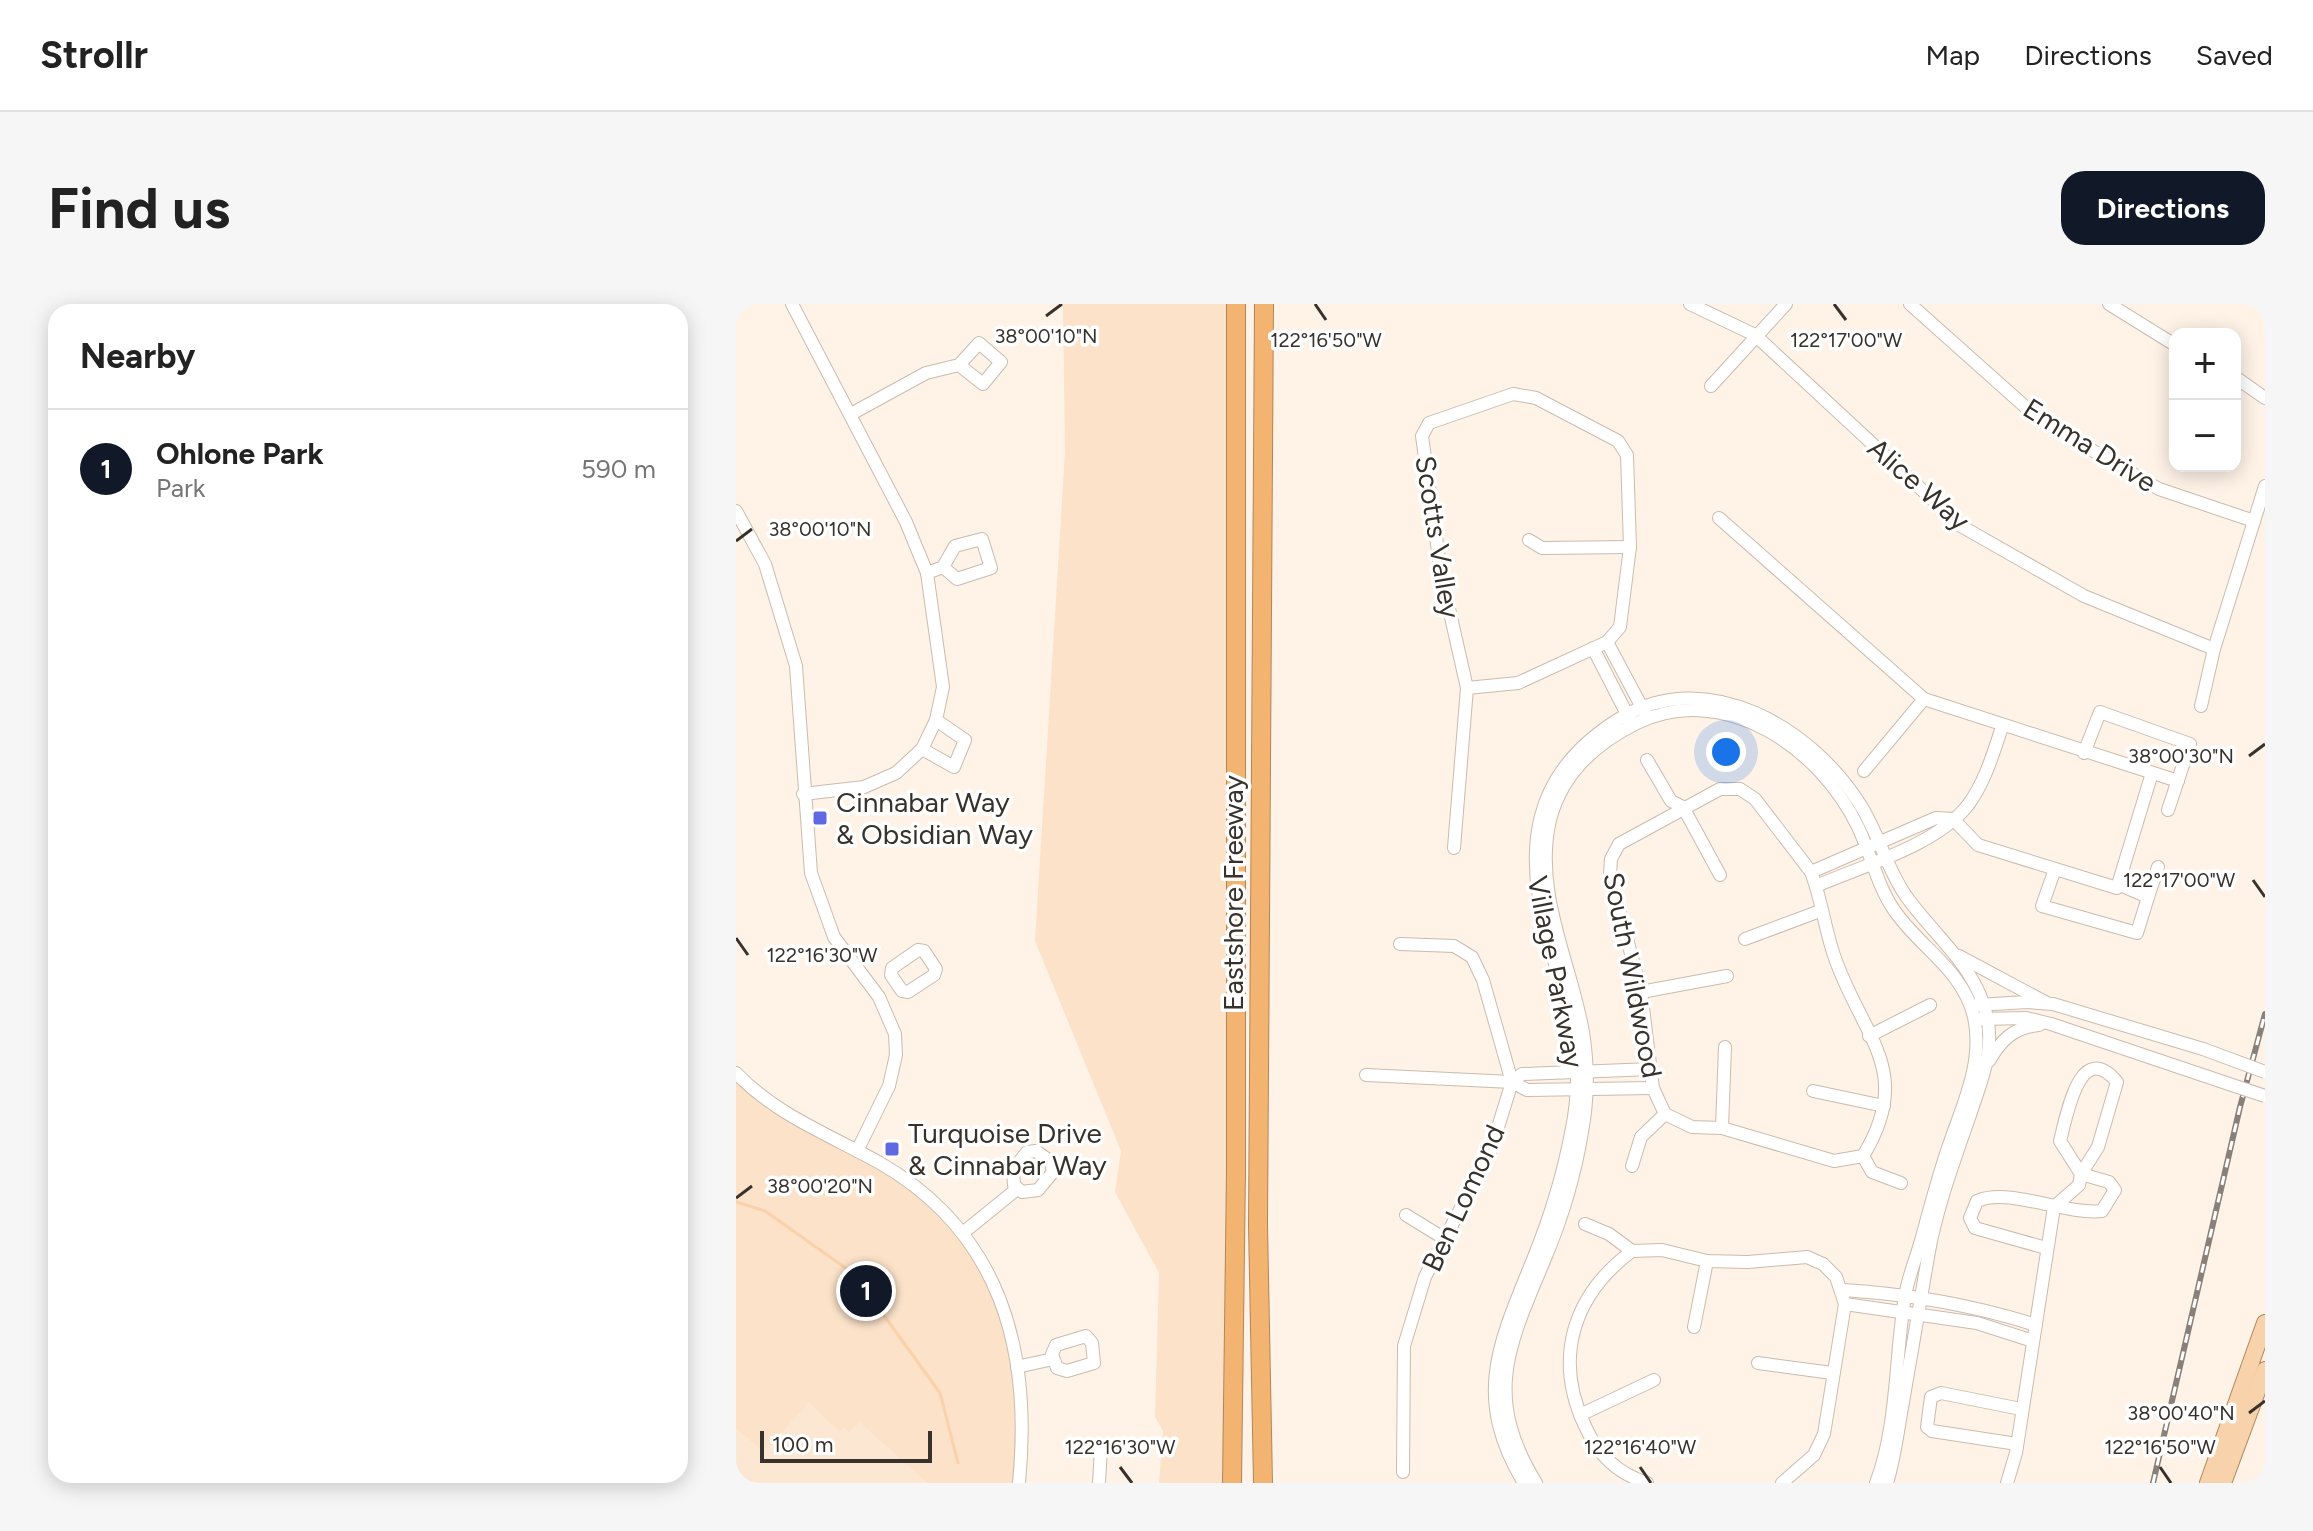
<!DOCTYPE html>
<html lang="en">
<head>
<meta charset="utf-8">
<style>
	:root { --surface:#fff; --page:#f6f6f6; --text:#222; --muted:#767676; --line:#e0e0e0; --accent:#111827 }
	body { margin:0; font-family:Figtree,sans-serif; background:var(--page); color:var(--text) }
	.controls { position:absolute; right:24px; top:24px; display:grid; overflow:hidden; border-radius:16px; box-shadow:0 4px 20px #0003 }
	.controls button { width:72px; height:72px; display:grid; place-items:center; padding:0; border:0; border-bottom:2px solid var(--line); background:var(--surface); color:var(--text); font:40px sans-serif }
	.scale { position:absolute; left:24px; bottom:20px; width:172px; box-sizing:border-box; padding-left:8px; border:4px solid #38322d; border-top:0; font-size:22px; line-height:28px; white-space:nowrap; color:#38322d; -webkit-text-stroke:6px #fff; paint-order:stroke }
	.you { position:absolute; left:990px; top:448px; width:28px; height:28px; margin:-20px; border:6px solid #fff; border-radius:50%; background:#1a73e8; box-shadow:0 0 0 12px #1a73e833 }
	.badge { display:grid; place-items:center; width:52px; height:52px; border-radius:50%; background:var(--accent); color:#fff; font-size:26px; font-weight:700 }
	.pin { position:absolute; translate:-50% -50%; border:4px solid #fff; box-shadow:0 2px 8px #0006 }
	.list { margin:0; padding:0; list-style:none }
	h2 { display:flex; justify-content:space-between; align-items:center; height:104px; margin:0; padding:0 32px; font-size:34px }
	h2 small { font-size:26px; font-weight:400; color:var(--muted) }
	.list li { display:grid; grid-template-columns:52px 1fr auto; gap:24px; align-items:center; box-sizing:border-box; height:120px; padding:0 32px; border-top:2px solid var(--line) }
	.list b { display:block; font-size:30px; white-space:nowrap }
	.list p { margin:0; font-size:26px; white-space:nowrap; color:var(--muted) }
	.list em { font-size:26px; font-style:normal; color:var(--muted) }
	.map { position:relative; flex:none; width:1529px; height:1179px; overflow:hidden; border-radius:24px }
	header { display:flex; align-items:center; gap:48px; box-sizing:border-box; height:112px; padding:0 40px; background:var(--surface); border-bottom:2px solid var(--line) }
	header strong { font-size:38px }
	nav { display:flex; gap:44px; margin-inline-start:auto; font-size:28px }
	.intro { display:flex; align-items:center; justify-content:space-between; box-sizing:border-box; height:192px; padding:0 48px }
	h1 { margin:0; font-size:56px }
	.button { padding:20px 36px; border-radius:24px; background:var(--accent); color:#fff; font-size:28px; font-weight:700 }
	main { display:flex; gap:48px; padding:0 48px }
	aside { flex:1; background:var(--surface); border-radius:24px; box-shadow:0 4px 20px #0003 }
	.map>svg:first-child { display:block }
	.built { fill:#fce7d3 }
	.green { fill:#fbe2c9 }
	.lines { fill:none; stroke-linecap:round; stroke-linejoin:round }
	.stream { stroke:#fad1a9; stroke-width:3 }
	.minor-casing { stroke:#cabbad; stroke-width:14 }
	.major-casing { stroke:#b2865a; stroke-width:18 }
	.highway-casing { stroke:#b2865a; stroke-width:20 }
	.minor { stroke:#fff; stroke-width:12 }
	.major { stroke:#f8d2aa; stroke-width:16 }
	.highway { stroke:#f3b472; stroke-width:18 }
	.rail-casing { stroke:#898079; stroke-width:6 }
	.rail { stroke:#fff; stroke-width:3; stroke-dasharray:9; stroke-linecap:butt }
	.minor-bridge-casing { stroke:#cabbad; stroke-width:14; stroke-linecap:butt }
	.minor-bridge { stroke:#fff; stroke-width:12 }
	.ticks { fill:none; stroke:#38322d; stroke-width:3 }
	.poi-dot { fill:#6069e1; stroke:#fff; stroke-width:3 }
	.labels { text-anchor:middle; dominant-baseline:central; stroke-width:7; stroke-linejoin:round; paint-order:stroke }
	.street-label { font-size:28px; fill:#38322d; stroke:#fff }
	.poi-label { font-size:28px; fill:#38322d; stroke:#fff; text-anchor:start }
	.ticks-label { font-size:20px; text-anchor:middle; fill:#38322d; stroke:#fff; stroke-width:7; stroke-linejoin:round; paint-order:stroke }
</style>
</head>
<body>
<header>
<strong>Strollr</strong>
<nav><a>Map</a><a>Directions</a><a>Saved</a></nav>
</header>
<div class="intro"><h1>Find us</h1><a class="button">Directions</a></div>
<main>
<aside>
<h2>Nearby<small></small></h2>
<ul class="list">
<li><span class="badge">1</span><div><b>Ohlone Park</b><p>Park</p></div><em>590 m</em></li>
</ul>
</aside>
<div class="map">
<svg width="1529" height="1179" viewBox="0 0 1529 1179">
	<rect width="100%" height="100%" fill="#fff2e7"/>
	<polygon class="built" points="73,1099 104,1127 123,1118 191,1179 0,1179 0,1125 24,1145"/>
	<g class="green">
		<polygon points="327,0 500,0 496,1179 423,1179 427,1127 419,1113 423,969 379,888 385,847 299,637 329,149"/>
		<polygon points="0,770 14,784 185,886 249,961 281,1062 283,1179 191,1179 123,1118 113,1128 108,1124 104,1128 73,1099 30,1145 24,1145 0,1125"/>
	</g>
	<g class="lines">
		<polyline class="stream" points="0,898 29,907 118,970 204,1089 222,1159"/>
		<defs>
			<g id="minor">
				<polyline points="56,0 170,218 191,269 207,383 200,416 186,445 160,469 128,483 67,490"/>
				<polyline points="954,0 1019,31 1225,222 1348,292 1478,345"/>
				<polyline points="1174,0 1304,116 1423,185 1518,217"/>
				<polyline points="1373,0 1439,41"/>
				<polyline points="1499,73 1529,94"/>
				<polyline points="975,82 1050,0"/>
				<polyline points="115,110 190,69 223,61 247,80 265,58 243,39 223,61"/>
				<polyline points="0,207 29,260 60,362 75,569 98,633 143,693 159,730 160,751 153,782 121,847"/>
				<polyline points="983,214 1188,395 1442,477"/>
				<polyline points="793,236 806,244 894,243"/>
				<polyline points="191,269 207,263 221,275 255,264 246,235 219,242 207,263"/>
				<polyline points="871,338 909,409"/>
				<polyline points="857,344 894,416"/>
				<polyline points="1465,402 1478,345 1529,182"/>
				<polyline points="186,445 218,463 229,436 200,416"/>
				<polyline points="1348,449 1364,408 1454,440 1432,506"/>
				<polyline points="911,456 935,497 947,503 984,571"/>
				<polyline points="1128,467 1188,395"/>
				<path d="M 984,485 L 1004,485 L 1019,495 L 1075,568 C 1086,596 1089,628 1100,657 C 1129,736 1178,768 1127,852 L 1098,857 L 986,824 L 956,823 L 929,810 L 917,784 L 905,688 L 874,570 L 875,555 L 883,540 Z"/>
				<polyline points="1217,515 1242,541 1381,584 1416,469"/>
				<polyline points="718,544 731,384 705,269 686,132 693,119 777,90 800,94 882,137 891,151 894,243 884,323 871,338 782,379 731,384"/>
				<polyline points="1319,565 1306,602 1401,629 1412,593 1382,580"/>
				<polyline points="1075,568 1200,514 1217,515"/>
				<path d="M 1080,582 C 1126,562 1201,541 1232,501 C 1249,478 1257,450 1266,423"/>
				<polyline points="1412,593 1422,563"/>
				<polyline points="1009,635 1084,607"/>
				<polyline points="664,640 718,642 736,653 747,676 776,778 755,846 689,973 668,1042 667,1168"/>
				<polygon points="182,646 188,647 200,665 198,671 172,688 166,687 155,671 156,664"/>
				<polyline points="1223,652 1309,698"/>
				<polyline points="905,688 991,672"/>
				<polyline points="1241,701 1291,698 1317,700 1467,745"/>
				<polyline points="1245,715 1290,714 1315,720 1502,783"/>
				<polyline points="1133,732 1194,701"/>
				<path d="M 1253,757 C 1265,736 1278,723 1303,721"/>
				<path d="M 0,769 C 40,811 94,831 144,859 C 265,929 296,1046 283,1179"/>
				<polyline points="630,771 776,778 791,786 917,784"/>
				<polyline points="776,778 786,770 916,765"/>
				<polyline points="1077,787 1148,802"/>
				<polyline points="986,824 989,743"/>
				<polygon points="300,847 315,858 317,868 302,886 286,888 278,881 277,866 291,848"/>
				<polyline points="1127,852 1136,868 1165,879"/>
				<polyline points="896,862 905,833 929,810"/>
				<polyline points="670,911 709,935"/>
				<polyline points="849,920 873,930 896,947 926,946 971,957 1012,958 1071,953 1087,960 1100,973 1109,1000 1088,1130 1078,1151 1046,1179"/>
				<polyline points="228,928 281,885"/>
				<path d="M 896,947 C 837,991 817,1054 849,1122 C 862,1151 881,1169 911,1179"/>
				<path d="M 1107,986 C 1173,990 1237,1001 1300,1021"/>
				<polyline points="1109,1000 1241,1019 1297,1037"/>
				<polyline points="958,1023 971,957"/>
				<polygon points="350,1032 356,1039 358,1059 331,1067 321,1064 316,1050 320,1041"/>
				<polyline points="1022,1059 1096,1069"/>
				<polyline points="281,1063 317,1055"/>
				<polyline points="844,1111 918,1076"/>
				<polyline points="1281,1140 1196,1127 1191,1123 1195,1093 1205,1089 1285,1105"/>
				<polyline points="363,1179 365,1144"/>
				<path d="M 788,1179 C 735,1092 764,1037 798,953 C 814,913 827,871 835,829 C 842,797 843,761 837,729 C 823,658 786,585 805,512 C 816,469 846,438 883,415 C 970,360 1077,424 1125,502 C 1143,531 1151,565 1170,592 C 1199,633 1240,662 1251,713 C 1259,747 1244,780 1234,811 C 1218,857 1200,905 1192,953 C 1184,1001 1175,1049 1167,1098 C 1162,1125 1159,1153 1151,1179"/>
				<path d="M 800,1179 C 747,1092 772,1043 808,957 C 825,917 839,871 846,828 C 852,796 852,760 847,728 C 835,659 797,588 814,516 C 826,469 860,439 901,419 C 989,377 1084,444 1122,523 C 1135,550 1141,581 1158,606 C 1184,644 1227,666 1238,713 C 1248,759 1226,802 1212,844 C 1201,876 1193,908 1184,940 C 1179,957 1172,974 1169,992 C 1159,1051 1162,1122 1140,1179"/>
				<path d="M 1271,1179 L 1280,1149 L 1318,903 L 1343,881 L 1345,870 L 1362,843 L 1381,778 C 1344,734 1331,810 1324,837 L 1345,870 L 1373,878 L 1379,886 L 1366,907 C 1328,911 1273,883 1241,897 L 1234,914 L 1239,924 L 1310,944"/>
			</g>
			<g id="major">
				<polyline points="1472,1179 1529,1019"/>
				<polyline points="1487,1179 1529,1066"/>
			</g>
			<g id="highway">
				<polyline points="496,1179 500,867 500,0"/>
				<polyline points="527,1179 522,921 528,0"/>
			</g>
		</defs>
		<use href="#minor" class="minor-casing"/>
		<use href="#major" class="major-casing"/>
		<use href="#highway" class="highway-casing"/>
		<use href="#minor" class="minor"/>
		<use href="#major" class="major"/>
		<use href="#highway" class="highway"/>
		<defs>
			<polyline id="rail" points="1417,1179 1504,803 1529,710"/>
		</defs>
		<use href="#rail" class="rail-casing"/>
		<use href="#rail" class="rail"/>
		<defs>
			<g id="minor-bridge">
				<polyline points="1467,745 1529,768"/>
				<polyline points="1502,783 1529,792"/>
			</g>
		</defs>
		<use href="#minor-bridge" class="minor-bridge-casing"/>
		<use href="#minor-bridge" class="minor-bridge"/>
	</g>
	<path class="ticks" d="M 579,0 L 590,16M 1098,0 L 1110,16M 310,12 L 326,0M 0,237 L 16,225M 1513,452 L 1529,440M 1517,576 L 1529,593M 0,634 L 12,651M 0,894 L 16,882M 1513,1109 L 1529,1097M 384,1163 L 396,1179M 904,1163 L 915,1179M 1424,1163 L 1435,1179"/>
	<g class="poi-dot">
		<rect x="76" y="506" width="16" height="16" rx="4"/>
		<rect x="148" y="837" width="16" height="16" rx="4"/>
	</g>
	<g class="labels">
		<g class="street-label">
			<text transform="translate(1354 141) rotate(32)">Emma Drive</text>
			<text transform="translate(1183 180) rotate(41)">Alice Way</text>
			<text transform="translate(702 233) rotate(81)">Scotts Valley</text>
			<text transform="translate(497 589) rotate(-90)">Eastshore Freeway</text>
			<text transform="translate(820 668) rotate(79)">Village Parkway</text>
			<text transform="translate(897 671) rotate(79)">South Wildwood</text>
			<text transform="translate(727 894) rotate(-65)">Ben Lomond</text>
		</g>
		<g class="poi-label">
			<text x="100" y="498">Cinnabar Way<tspan x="100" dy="32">&amp; Obsidian Way</tspan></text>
			<text x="172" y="829">Turquoise Drive<tspan x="172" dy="32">&amp; Cinnabar Way</tspan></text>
		</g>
	</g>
	<g class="ticks-label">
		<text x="310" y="39">38°00'10"N</text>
		<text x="590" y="43">122°16'50"W</text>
		<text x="1110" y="43">122°17'00"W</text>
		<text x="84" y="232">38°00'10"N</text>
		<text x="1445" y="459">38°00'30"N</text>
		<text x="1443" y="583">122°17'00"W</text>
		<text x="86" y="658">122°16'30"W</text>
		<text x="84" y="889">38°00'20"N</text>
		<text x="1445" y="1116">38°00'40"N</text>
		<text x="384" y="1150">122°16'30"W</text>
		<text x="904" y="1150">122°16'40"W</text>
		<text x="1424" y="1150">122°16'50"W</text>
	</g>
</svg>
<div class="controls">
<button>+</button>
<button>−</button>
</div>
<div class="scale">100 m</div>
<div class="you"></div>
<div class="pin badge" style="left:130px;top:987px">1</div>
</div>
</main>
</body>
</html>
